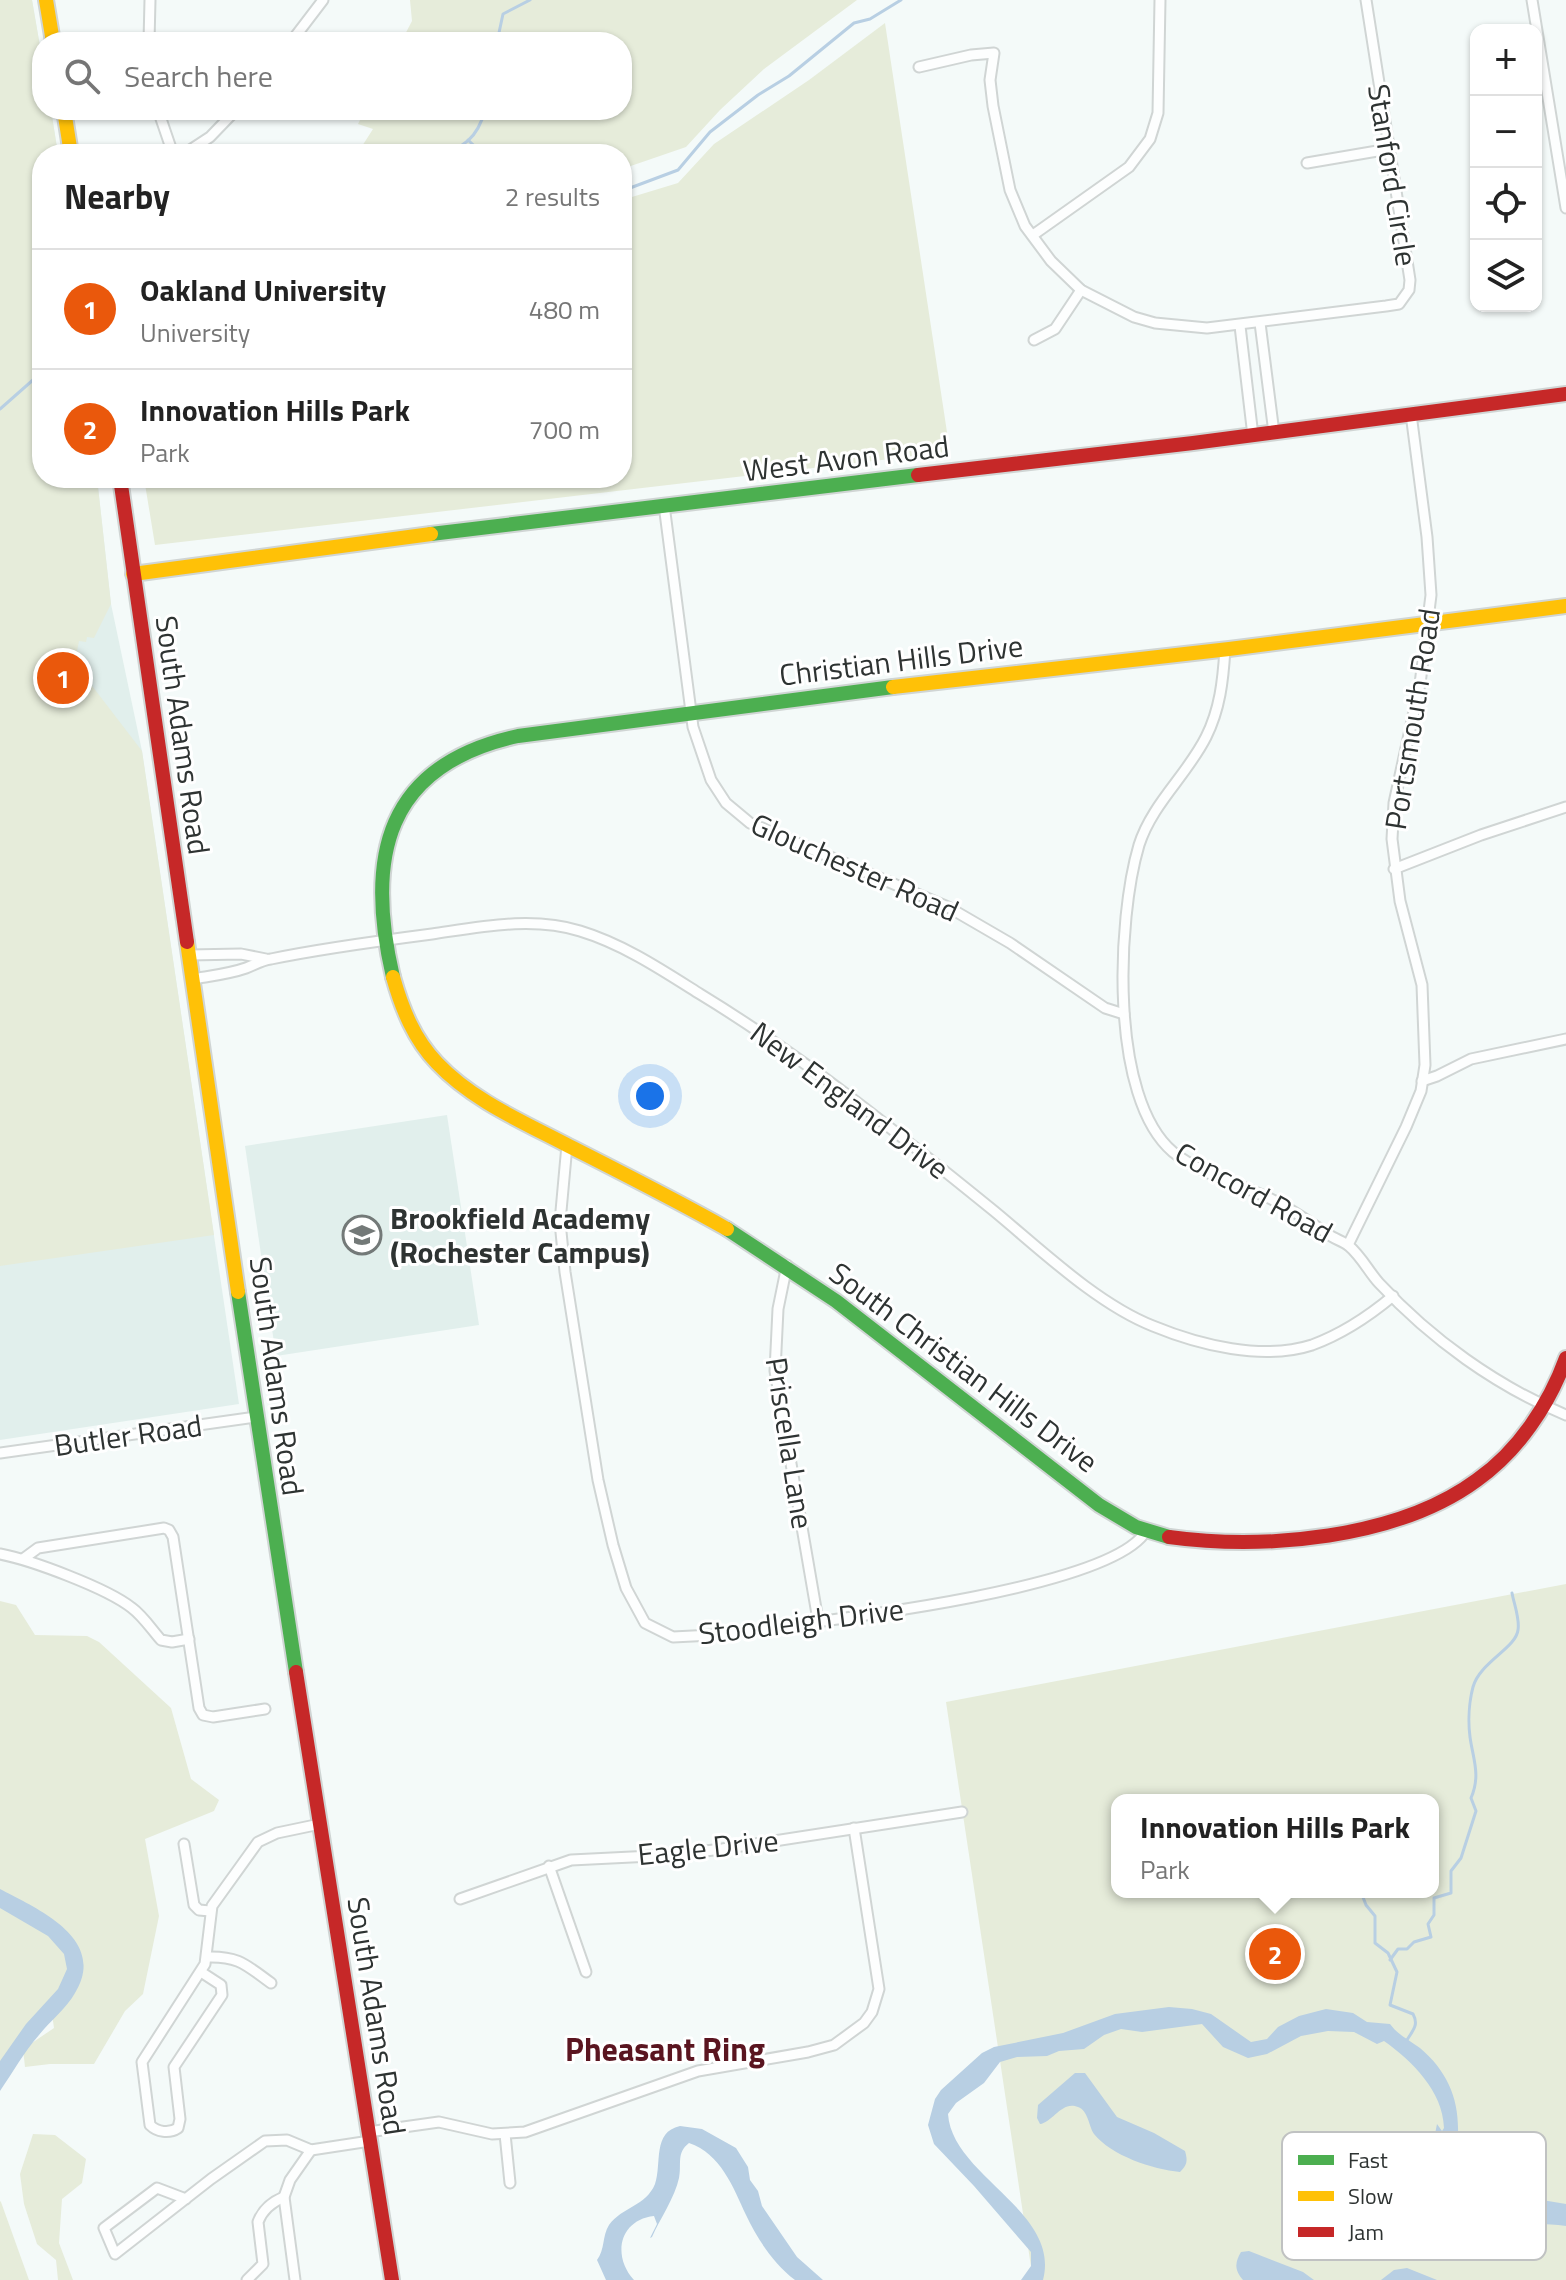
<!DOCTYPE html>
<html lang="en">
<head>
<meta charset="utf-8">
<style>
	:root { --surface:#fff; --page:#f6f6f6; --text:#222; --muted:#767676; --line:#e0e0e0; --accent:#ea580c }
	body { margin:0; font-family:"Titillium Web",sans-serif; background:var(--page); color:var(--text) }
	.controls { position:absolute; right:24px; top:24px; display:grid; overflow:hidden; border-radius:16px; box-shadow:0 2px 6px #0004 }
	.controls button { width:72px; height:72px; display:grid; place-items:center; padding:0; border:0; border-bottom:2px solid var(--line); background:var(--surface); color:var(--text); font:40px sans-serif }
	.you { position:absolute; left:650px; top:1096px; width:28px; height:28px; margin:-20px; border:6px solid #fff; border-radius:50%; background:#1a73e8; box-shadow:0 0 0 12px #1a73e833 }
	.badge { display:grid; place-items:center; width:52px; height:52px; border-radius:50%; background:var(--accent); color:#fff; font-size:26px; font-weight:700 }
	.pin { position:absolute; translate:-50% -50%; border:4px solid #fff; box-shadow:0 2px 8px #0006 }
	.popup { position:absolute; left:1111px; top:1794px; width:328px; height:104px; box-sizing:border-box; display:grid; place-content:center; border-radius:16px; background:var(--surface); filter:drop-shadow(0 2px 6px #0005); font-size:26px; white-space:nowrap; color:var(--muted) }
	.popup b { font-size:30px; color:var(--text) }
	.popup::after { content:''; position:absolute; left:50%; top:100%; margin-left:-16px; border:16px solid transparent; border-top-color:var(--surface) }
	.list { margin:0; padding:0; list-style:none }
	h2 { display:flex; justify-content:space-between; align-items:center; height:104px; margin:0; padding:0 32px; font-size:34px }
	h2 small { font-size:26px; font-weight:400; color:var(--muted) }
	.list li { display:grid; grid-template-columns:52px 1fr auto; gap:24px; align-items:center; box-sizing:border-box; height:120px; padding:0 32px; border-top:2px solid var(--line) }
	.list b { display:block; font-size:30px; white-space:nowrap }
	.list p { margin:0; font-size:26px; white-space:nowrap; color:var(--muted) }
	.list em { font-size:26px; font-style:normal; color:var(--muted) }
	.icon { flex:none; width:44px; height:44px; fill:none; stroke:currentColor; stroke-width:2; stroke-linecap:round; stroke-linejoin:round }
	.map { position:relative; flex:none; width:1566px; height:2280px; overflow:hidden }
	.search { position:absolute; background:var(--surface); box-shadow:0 2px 6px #0004; left:32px; top:32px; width:600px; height:88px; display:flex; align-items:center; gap:20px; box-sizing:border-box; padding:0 28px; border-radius:32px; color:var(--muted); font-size:30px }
	.panel { position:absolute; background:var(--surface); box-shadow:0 2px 6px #0004; left:32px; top:144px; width:600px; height:344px; border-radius:32px }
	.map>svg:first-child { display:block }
	.built { fill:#e1efec }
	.green { fill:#e6ecda; fill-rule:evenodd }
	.water { fill:#b8cfe3 }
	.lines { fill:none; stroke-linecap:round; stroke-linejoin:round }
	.stream { stroke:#b8cfe3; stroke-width:3 }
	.street-casing { stroke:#d0d5d4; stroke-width:13 }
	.fast-casing { stroke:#d0d5d4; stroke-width:18 }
	.slow-casing { stroke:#d0d5d4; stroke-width:18 }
	.jam-casing { stroke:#d0d5d4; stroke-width:18 }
	.street { stroke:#fdfefe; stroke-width:9 }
	.fast { stroke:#4caf50; stroke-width:14 }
	.slow { stroke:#ffc107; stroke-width:14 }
	.jam { stroke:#c62828; stroke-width:14 }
	.labels { text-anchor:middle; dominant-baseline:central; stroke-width:6; stroke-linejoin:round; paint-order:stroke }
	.street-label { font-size:30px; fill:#2e3332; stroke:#fff }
	.poi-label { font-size:30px; font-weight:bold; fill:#2e3332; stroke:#fff; text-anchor:start }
	.neighbourhood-label { font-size:32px; font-weight:bold; fill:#5a1520; stroke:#fff }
	.key { fill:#fff; stroke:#c0c2c2; stroke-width:2 }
	.key-label { font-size:22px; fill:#2e3332 }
</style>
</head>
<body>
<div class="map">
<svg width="1566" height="2280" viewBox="0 0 1566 2280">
	<rect width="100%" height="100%" fill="#f4faf9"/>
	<g class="built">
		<polygon points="0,0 32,0 42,58 42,110 51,110 58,154 42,154 42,478 97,478 111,604 142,751 239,1404 0,1440"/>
		<polygon points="447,1115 479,1325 276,1356 245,1146"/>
	</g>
	<g class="green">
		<polygon points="0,0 32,0 42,58 42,110 51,110 58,154 42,154 42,478 97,478 111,604 94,638 87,637 86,642 79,641 77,651 84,656 80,677 86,678 142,751 214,1235 0,1266"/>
		<polygon points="410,0 857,0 764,69 720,110 686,147 622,169 622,154 357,154 373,129 358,124 365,110 622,110 622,42 401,42 412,21"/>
		<polygon points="885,23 950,452 155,545 144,478 622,478 622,200 678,183 714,144 809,80"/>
		<path d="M 1566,1584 L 1566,2280 L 1033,2280 L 946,1702 ZM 1117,1800 L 1433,1800 L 1433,1892 L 1117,1892 Z"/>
		<polygon points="0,1601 16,1605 35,1635 87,1636 99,1642 171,1708 191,1779 219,1800 214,1811 145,1839 159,1916 143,1994 125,2011 94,2064 50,2064 25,2067 23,2049 54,2028 52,2014 0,2064"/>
		<polygon points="33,2134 55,2135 86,2159 82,2183 62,2199 59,2243 73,2280 58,2280 56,2260 37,2244 24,2204 20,2174"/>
		<polygon points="0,2201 1,2202 29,2280 0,2280"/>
	</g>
	<g class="water">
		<path d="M 0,1889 C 38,1909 108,1939 75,1993 C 66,2009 50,2021 39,2035 C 24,2052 13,2072 0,2091 L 0,2061 L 26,2024 L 58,1989 L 67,1969 L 64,1954 L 48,1936 L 0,1908 Z"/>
		<path d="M 1169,2007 L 1192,2009 L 1211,2014 L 1251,2042 L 1267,2039 L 1278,2027 L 1299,2016 L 1326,2009 L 1353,2013 L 1367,2022 L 1390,2024 C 1398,2035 1409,2040 1420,2048 C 1447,2071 1459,2098 1458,2133 L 1452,2133 L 1449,2144 L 1443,2151 L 1390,2176 L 1378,2189 L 1375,2197 L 1376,2224 L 1383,2235 L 1403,2239 L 1428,2228 L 1445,2230 L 1457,2221 L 1447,2217 L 1447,2214 L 1473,2213 L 1485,2207 L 1493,2209 L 1497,2206 L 1489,2204 L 1498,2201 L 1501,2205 L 1524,2197 L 1566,2204 L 1566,2226 C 1536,2222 1502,2224 1473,2232 C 1461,2235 1452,2246 1440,2251 C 1425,2258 1389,2252 1373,2246 L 1361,2221 L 1358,2187 L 1361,2174 L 1376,2157 L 1398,2143 L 1425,2145 L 1435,2134 L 1437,2124 L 1442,2131 L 1444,2128 C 1443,2091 1412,2061 1384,2041 L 1377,2044 L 1354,2032 L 1328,2031 L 1301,2036 L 1267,2054 L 1248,2058 L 1223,2047 L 1202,2024 L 1142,2032 L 1121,2029 L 1104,2035 L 1084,2049 L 1059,2051 L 1047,2056 L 1017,2057 L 1000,2062 L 984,2083 L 956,2103 L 948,2114 C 952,2176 1061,2211 1043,2280 L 1021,2280 L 1031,2266 L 1031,2252 L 974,2186 L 934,2144 L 928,2125 L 935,2099 L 941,2090 L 982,2053 L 994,2047 L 1063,2033 L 1115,2014 Z"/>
		<path d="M 1075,2073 L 1085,2073 L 1117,2117 L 1154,2133 L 1185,2151 C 1188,2161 1187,2165 1180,2172 C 1152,2169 1112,2156 1094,2134 C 1089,2127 1088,2110 1078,2107 C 1062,2100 1053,2122 1040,2124 L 1037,2118 L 1038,2105 Z"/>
		<path d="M 680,2126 L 702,2129 L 736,2148 L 748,2167 L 750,2180 L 758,2191 L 762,2206 L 797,2257 L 823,2280 L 795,2280 C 773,2263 758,2240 746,2215 C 733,2187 721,2154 689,2143 C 676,2153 682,2164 679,2178 C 675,2197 660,2219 652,2237 L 650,2238 L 657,2224 L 654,2216 C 619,2220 612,2256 634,2280 L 606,2280 L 597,2260 C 605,2250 602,2236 609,2225 C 622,2207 646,2206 655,2184 C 662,2164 652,2132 680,2126 Z"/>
		<path d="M 1249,2251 L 1303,2272 L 1314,2280 L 1243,2280 C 1234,2270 1235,2262 1241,2252 Z"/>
		<polygon points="1407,2268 1437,2280 1381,2280 1394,2270"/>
	</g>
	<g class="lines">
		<g class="stream">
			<polyline points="497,42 503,14 530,0"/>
			<polyline points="468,140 483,154"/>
			<path d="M 436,154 C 463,150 478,137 485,110"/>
			<polyline points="622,191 678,170 710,132 758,95 789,76 854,23 870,19 901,0"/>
			<polyline points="0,409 42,372"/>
			<path d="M 1361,1892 L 1366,1905 L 1375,1916 L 1375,1943 L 1388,1953 L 1397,1972 L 1390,2005 L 1413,2014 C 1419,2025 1413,2030 1407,2040"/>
			<path d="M 1390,1960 L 1398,1949 L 1407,1949 L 1414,1942 L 1431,1937 L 1428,1924 L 1434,1915 L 1434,1898 L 1451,1893 L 1451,1871 L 1461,1858 L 1476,1811 L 1471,1798 C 1481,1775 1473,1759 1470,1737 C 1468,1722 1469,1702 1473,1687 C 1480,1662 1516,1648 1518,1630 C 1520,1619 1514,1604 1512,1593"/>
		</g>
		<defs>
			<g id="street">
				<polyline points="1532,0 1566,208"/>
				<polyline points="149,42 150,0"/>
				<polyline points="291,42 323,0"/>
				<polyline points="919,67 971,55 994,53 990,80 993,106 1010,190 1025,226 1051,261 1081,290 1134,317 1155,323 1207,328 1386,306 1399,304 1409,290 1410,280 1366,0"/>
				<polyline points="158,110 173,154"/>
				<polyline points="184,154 210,137 236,110"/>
				<polyline points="1307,163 1389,149"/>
				<polyline points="1033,235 1129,167 1150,139 1158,113 1160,0"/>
				<polyline points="1260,323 1274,433"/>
				<polyline points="1240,326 1253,436"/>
				<polyline points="1034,340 1055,329 1081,290"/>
				<polyline points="664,505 693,727 711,780 726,803 750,823 948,907 1010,943 1105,1008 1124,1014"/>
				<path d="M 1225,649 C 1223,681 1220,709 1206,737 C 1187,775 1152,804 1139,845 C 1117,919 1109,1098 1173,1152 C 1200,1174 1240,1184 1271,1199 C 1292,1209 1309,1222 1328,1234 C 1334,1239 1343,1241 1349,1246 C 1361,1256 1369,1272 1379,1283 C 1431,1339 1496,1386 1566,1415"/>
				<polyline points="1394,869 1481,835 1566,807"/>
				<polyline points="189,955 241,954 266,959"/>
				<path d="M 193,979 C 210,976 229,974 246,968 C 254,965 262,960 271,959 C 324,948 378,941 432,934 C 480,927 532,916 580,931 C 623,944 662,970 700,994 C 805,1058 899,1134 994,1211 C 1040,1249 1097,1304 1153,1326 C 1199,1345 1263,1361 1312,1345 C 1342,1334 1369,1316 1393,1296"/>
				<polyline points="1422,1081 1437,1076 1471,1059 1566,1039"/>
				<path d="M 567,1145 L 560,1222 L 565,1272 L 598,1480 L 613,1545 L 626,1588 L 645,1623 L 673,1637 L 712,1635 C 790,1625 1109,1593 1146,1531"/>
				<polyline points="1348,1245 1406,1127 1421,1091 1425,1065 1422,985 1400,901 1392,839 1394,803 1420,684 1431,595 1427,537 1411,414"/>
				<polyline points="787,1265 778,1309 775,1371 818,1620"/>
				<polyline points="0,1453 256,1417"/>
				<path d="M 0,1554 C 31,1560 107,1588 132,1608 C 143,1616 152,1630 161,1640 L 172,1642 L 189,1639"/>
				<polyline points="23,1559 38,1548 164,1528 169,1530 173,1537 199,1708 203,1715 213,1717 265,1709"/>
				<polyline points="184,1844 194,1905 199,1910 210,1911"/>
				<polyline points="549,1866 586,1972"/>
				<polyline points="460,1899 571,1860 672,1855 722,1849 962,1812"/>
				<path d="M 207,1957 C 239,1956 246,1965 271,1983"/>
				<path d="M 201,1972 L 221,1985 L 222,1995 L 174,2067 L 180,2119 L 178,2128 C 169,2134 157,2132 150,2125 L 142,2062 L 205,1964 L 212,1906 L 258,1842 L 277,1833 L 320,1824"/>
				<polyline points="368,2132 439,2122 492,2134 525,2132 698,2071 808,2052 834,2045 864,2023 872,2012 879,1989 854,1828"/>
				<polyline points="505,2134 510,2183"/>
				<polyline points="186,2199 157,2188 104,2228 115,2254 211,2179 265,2141 287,2140 311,2150 370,2141"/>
				<path d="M 247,2280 L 263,2264 L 258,2222 C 262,2211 272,2202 284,2197"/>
				<polyline points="295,2280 284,2197 290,2180 311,2150"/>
			</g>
			<g id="fast">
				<polyline points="431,534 918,475"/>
				<path d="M 393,977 C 365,857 385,765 518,736 L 893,687"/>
				<polyline points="727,1229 836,1301 1099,1505 1136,1527 1169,1537"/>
				<polyline points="238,1292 296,1672"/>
			</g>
			<g id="slow">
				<polyline points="46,0 53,42"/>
				<polyline points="64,110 71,154"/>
				<polyline points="133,574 431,534"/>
				<polyline points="893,687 1229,649 1566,606"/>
				<polyline points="187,942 238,1292"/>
				<path d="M 393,977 C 402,1009 414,1039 437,1063 C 472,1100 521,1121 565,1144 C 620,1172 674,1199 727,1229"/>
			</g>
			<g id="jam">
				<polyline points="918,475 1193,443 1566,394"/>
				<polyline points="120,478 187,942"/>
				<path d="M 1169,1537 C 1264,1550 1397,1539 1477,1480 C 1518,1451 1549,1405 1566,1358"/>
				<polyline points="296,1672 392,2280"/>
			</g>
		</defs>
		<use href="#street" class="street-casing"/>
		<use href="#fast" class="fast-casing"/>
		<use href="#slow" class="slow-casing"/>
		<use href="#jam" class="jam-casing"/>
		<use href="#street" class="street"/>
		<use href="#fast" class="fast"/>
		<use href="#slow" class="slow"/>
		<use href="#jam" class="jam"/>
	</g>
	<defs>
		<symbol id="school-ring" viewBox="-11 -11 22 22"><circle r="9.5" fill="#fff" stroke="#737978" stroke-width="1.5"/><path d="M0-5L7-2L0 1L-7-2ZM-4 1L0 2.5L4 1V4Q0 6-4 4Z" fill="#737978"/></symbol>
	</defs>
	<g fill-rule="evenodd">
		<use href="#school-ring" x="340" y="1213" width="44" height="44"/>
	</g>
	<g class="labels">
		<g class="street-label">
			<text transform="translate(1393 175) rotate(81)">Stanford Circle</text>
			<text transform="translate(846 458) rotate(-7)">West Avon Road</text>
			<text transform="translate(901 660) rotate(-7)">Christian Hills Drive</text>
			<text transform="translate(1412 719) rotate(-81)">Portsmouth Road</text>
			<text transform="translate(183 735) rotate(82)">South Adams Road</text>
			<text transform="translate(855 867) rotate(24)">Glouchester Road</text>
			<text transform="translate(850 1100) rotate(37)">New England Drive</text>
			<text transform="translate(1254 1192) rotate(29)">Concord Road</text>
			<text transform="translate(964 1367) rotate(37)">South Christian Hills Drive</text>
			<text transform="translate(277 1376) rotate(82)">South Adams Road</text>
			<text transform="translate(128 1435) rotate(-8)">Butler Road</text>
			<text transform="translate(790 1443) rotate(81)">Priscella Lane</text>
			<text transform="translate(801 1621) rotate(-7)">Stoodleigh Drive</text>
			<text transform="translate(708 1847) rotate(-6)">Eagle Drive</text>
			<text transform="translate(377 2016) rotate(81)">South Adams Road</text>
		</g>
		<g class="poi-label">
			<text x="390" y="1218">Brookfield Academy<tspan x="390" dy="34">(Rochester Campus)</tspan></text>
		</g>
		<g class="neighbourhood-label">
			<text x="665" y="2049">Pheasant Ring</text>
		</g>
	</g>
	<rect x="1282" y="2132" width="264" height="128" rx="12" class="key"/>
	<rect x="1298" y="2155" width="36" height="10" fill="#4caf50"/>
	<rect x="1298" y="2191" width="36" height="10" fill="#ffc107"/>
	<rect x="1298" y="2227" width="36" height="10" fill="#c62828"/>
	<g class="key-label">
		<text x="1348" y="2168">Fast</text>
		<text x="1348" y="2204">Slow</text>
		<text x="1348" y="2240">Jam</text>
	</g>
</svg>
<div class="controls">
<button>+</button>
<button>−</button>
<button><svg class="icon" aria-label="locate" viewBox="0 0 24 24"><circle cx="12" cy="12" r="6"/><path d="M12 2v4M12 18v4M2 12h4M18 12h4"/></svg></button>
<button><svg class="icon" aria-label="layers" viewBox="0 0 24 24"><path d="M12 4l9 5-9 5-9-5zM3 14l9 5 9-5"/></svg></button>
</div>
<div class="you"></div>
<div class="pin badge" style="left:63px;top:678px">1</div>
<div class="pin badge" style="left:1275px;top:1954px">2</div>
<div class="popup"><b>Innovation Hills Park</b>Park</div>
<div class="search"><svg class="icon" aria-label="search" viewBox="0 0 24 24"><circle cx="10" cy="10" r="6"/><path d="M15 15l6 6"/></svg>Search here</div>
<section class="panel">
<h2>Nearby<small>2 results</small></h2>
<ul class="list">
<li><span class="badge">1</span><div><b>Oakland University</b><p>University</p></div><em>480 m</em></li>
<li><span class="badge">2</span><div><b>Innovation Hills Park</b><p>Park</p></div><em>700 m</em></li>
</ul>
</section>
</div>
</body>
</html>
